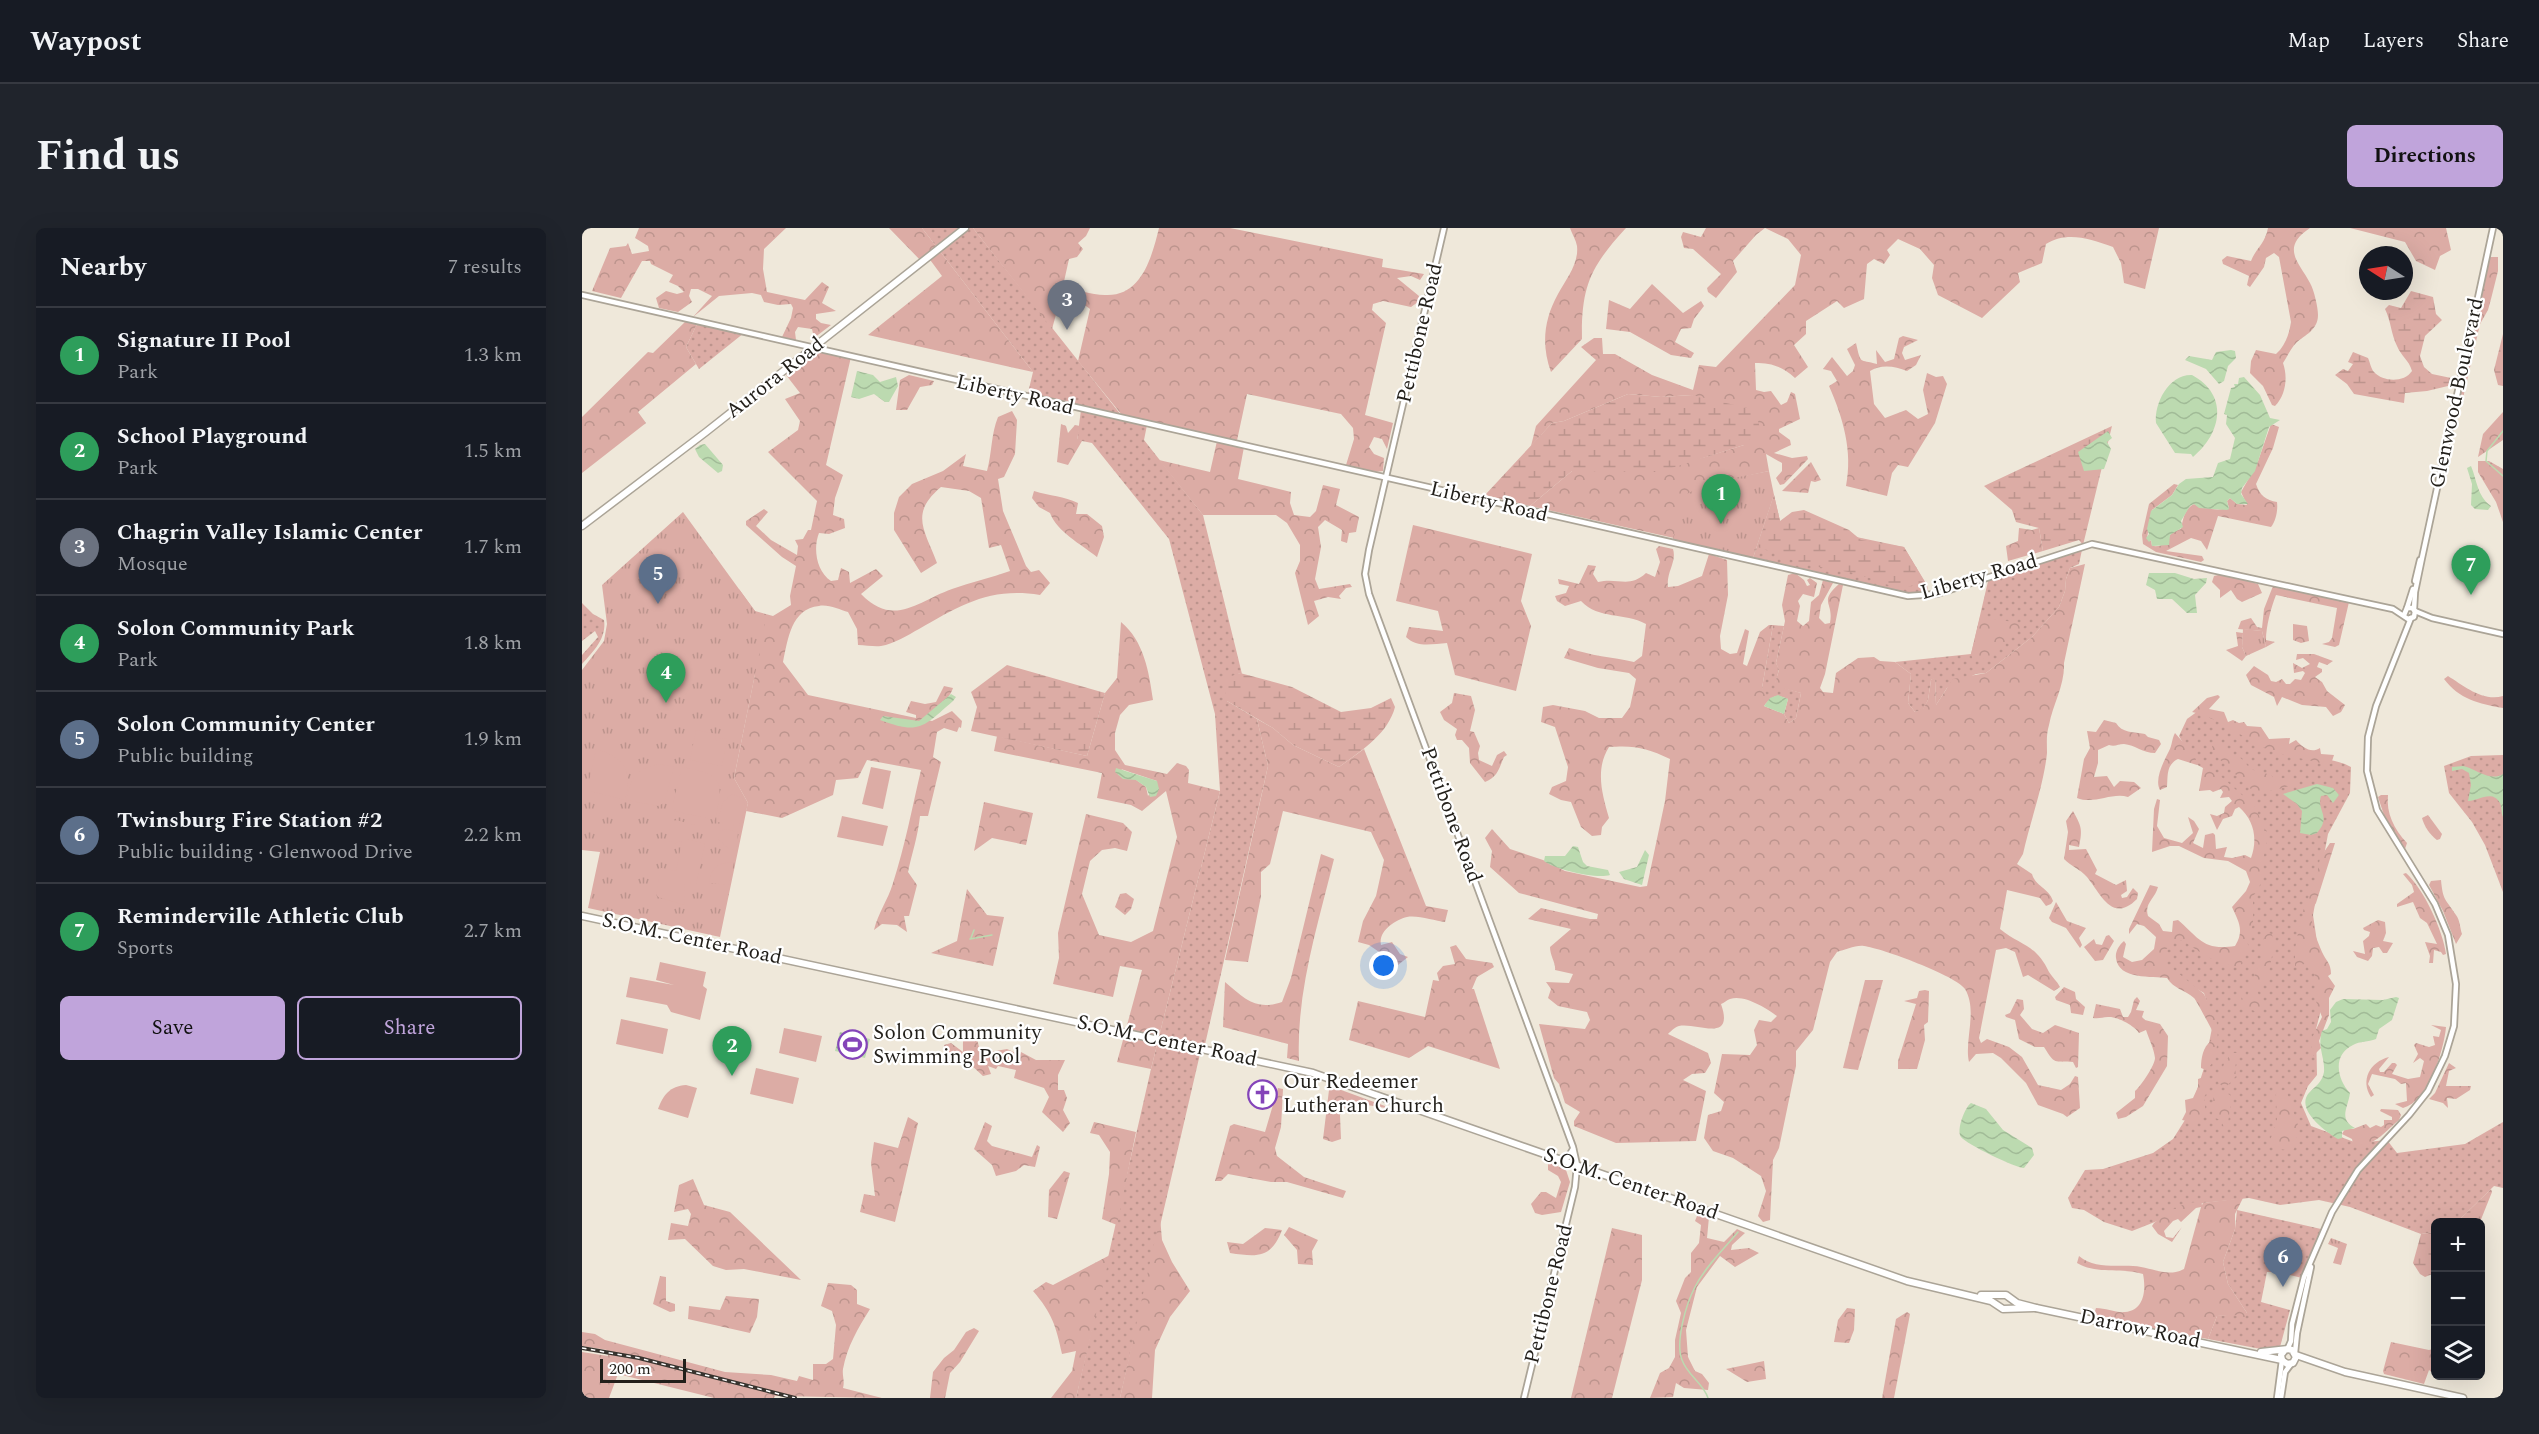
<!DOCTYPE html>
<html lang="en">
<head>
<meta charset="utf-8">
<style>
	:root { --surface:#171b24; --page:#20242c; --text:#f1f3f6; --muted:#9ea1a6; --line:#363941; --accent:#c0a4db }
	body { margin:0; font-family:Spectral,serif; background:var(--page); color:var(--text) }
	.controls { position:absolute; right:18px; bottom:18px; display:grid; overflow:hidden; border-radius:9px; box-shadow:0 6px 24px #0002 }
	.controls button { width:54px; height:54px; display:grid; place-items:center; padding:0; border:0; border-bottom:2px solid var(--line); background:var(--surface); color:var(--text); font:30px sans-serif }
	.compass { position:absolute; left:1777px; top:18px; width:54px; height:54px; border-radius:50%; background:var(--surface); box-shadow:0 6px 24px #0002; rotate:282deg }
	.scale { position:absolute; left:18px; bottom:15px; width:86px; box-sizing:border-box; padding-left:6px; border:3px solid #221f1a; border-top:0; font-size:16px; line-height:21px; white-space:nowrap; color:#221f1a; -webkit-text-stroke:4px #fff; paint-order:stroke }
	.you { position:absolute; left:802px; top:738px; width:21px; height:21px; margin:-15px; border:4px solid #fff; border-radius:50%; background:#1a73e8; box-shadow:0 0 0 9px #1a73e833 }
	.badge { display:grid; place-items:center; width:39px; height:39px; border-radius:50%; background:var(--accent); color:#fff; font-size:20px; font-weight:700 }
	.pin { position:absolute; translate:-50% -50px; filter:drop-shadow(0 2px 3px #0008) }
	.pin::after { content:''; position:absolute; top:32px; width:21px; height:18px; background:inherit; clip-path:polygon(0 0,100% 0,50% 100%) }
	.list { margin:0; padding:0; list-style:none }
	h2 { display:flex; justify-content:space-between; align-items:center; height:78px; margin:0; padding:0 24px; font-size:26px }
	h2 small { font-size:20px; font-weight:400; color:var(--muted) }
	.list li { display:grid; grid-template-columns:39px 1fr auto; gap:18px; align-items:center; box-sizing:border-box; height:96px; padding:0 24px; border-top:2px solid var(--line) }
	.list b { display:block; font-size:22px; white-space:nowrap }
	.list p { margin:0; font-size:20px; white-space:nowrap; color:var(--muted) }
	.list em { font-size:20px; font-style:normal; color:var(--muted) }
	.actions { display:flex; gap:12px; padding:18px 24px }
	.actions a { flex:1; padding:14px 0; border:2px solid var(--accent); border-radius:9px; text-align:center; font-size:21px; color:var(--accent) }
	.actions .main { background:var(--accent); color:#111 }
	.icon { flex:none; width:33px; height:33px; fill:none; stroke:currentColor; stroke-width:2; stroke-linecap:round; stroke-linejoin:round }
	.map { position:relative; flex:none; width:1921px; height:1170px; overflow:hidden; border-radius:9px }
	header { display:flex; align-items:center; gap:36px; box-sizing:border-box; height:84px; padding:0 30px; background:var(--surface); border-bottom:2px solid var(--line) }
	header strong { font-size:28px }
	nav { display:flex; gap:33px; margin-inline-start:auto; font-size:21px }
	.intro { display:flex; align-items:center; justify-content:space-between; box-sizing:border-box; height:144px; padding:0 36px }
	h1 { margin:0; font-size:42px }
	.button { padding:15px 27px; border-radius:9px; background:var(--accent); color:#111; font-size:21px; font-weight:700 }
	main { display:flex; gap:36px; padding:0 36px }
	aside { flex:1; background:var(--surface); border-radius:9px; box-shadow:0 6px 24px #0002 }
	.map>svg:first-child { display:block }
	.grass { fill:url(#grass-dots) }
	.forest { fill:url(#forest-crowns); fill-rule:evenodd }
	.wetland { fill:url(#wetland-marsh) }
	.park { fill:url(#park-tufts) }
	.pitch { fill:#dcaca5 }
	.water { fill:url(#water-waves) }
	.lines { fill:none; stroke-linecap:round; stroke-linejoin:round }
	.stream { stroke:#bcdab0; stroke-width:1.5 }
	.secondary-casing { stroke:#aba497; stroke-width:8 }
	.primary-casing { stroke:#aba497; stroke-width:9 }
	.secondary { stroke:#fff; stroke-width:4.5 }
	.primary { stroke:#fff; stroke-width:6 }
	.rail-casing { stroke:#37332e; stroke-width:4 }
	.rail { stroke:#fff; stroke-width:1.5; stroke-dasharray:4.5; stroke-linecap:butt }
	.labels { text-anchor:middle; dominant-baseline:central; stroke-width:4.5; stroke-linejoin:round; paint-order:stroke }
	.street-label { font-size:21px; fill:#221f1a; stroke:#fff }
	.poi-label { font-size:21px; fill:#221f1a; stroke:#fff; text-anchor:start }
</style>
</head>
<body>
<header>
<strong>Waypost</strong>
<nav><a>Map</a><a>Layers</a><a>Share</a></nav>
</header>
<div class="intro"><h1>Find us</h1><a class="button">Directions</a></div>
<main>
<aside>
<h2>Nearby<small>7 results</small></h2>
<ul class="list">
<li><span class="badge" style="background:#2e9e5b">1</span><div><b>Signature II Pool</b><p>Park</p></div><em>1.3 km</em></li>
<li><span class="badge" style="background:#2e9e5b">2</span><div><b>School Playground</b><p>Park</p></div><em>1.5 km</em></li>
<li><span class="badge" style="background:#6b7280">3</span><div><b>Chagrin Valley Islamic Center</b><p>Mosque</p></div><em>1.7 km</em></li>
<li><span class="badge" style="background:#2e9e5b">4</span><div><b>Solon Community Park</b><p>Park</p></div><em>1.8 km</em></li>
<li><span class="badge" style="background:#5c6f8a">5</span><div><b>Solon Community Center</b><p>Public building</p></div><em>1.9 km</em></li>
<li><span class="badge" style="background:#5c6f8a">6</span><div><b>Twinsburg Fire Station #2</b><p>Public building · Glenwood Drive</p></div><em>2.2 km</em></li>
<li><span class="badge" style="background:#2e9e5b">7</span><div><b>Reminderville Athletic Club</b><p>Sports</p></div><em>2.7 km</em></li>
</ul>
<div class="actions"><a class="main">Save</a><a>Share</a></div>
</aside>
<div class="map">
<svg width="1921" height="1170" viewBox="0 0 1921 1170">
	<defs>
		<pattern id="grass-dots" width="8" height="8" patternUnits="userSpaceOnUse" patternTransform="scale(1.5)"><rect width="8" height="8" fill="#dcaca5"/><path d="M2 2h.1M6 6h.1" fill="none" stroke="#bc948d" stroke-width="1.8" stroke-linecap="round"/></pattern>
		<pattern id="forest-crowns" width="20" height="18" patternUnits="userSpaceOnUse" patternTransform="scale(1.5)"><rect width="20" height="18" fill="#dcaca5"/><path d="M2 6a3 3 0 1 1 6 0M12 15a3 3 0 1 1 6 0" fill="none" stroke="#bc948d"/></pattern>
		<pattern id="wetland-marsh" width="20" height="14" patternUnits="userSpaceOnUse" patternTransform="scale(1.5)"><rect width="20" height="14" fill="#dcaca5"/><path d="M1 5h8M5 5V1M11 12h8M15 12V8" fill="none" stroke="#bc948d"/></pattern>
		<pattern id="park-tufts" width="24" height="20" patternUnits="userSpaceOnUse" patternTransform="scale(1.5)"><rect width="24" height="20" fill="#dcaca5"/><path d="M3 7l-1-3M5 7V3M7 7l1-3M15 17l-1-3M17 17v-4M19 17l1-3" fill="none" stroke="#bc948d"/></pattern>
		<pattern id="water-waves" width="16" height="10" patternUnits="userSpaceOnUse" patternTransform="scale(1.5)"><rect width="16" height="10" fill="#bcdab0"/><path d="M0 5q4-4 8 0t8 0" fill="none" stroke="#a1bb97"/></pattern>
	</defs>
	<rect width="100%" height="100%" fill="#efe8da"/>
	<g class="grass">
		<polygon points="340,0 391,0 543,192 565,197 562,212 621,287 660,446 657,445 645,473 675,491 686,538 622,821 620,821 618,826 538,1170 494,1170 569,841 638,563 633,486 587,311 510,215 495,212 499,182 445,169 451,144"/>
		<polygon points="116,94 162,105 117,141 104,119"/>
		<polygon points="1192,267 1198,293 1322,319 1345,357 1347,368 1335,369 1170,333"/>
		<polygon points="1501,317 1497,336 1488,340 1484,351 1483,363 1477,379 1450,409 1404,445 1394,446 1365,460 1354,477 1353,450 1349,452 1346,472 1341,482 1333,484 1326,475 1329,446 1313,434 1389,426 1407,349"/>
		<path d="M 0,375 L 11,386 L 22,392 C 25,410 11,424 0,436 L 0,427 L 16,409 L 13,403 L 0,413 Z"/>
		<path d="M 1191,397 L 1202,398 L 1194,435 L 1197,441 L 1193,457 L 1219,465 L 1214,490 L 1207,495 L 1202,486 L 1206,471 C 1194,466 1190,468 1182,478 L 1180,460 Z"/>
		<path d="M 1616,483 L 1627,486 C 1658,499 1688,515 1719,526 C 1736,532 1753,530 1769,539 L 1768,565 L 1746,606 L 1731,687 L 1743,767 L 1734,801 L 1735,847 L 1726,858 L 1719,875 L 1729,898 L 1775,915 L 1805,912 L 1815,925 L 1883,916 L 1921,894 L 1921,960 L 1912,958 L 1875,994 L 1854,994 L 1853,1004 L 1839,1006 L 1768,979 L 1737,972 L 1698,977 L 1667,970 L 1621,975 L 1550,1003 L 1522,994 L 1502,982 L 1490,980 L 1486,970 L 1503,942 L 1521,941 L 1571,925 L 1591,911 L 1608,884 L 1622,840 L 1631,795 L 1622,765 L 1588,746 L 1579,736 L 1581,717 L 1596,709 L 1618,717 L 1661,724 L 1679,596 L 1630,545 L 1612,535 L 1597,508 L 1605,491 Z"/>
		<polygon points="1921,527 1921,664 1903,617 1890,594 1867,565 1862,538 1889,528"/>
		<polygon points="1655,982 1739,1001 1720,1050 1696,1044 1685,1044 1679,1074 1708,1082 1698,1119 1679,1121 1626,1111 1635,1088 1665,1085 1646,1056 1641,1034 1653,1001"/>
	</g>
	<g class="forest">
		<polygon points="57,0 204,0 182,21 181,41 185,64 223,72 240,54 247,59 240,75 254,83 234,86 234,91 239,95 249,97 232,110 230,101 216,99 213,104 214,112 200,109 209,90 211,80 209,76 196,77 182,74 179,67 170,65 137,68 111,89 130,68 116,61 109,61 107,68 110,74 96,84 77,80 74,70 84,63 95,66 102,64 96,58 87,54 91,47 69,36 68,33 60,33 39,70 10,63 28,20 44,18 46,15 50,26 67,23 66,18 53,10"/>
		<polygon points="307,0 340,0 451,144 286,107 360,48 346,29 340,34"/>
		<path d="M 391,0 L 508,0 L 504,8 L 496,15 L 501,21 L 495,29 L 487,31 L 481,58 C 494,61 509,67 523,67 C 560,69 570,28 577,0 L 648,0 L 801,31 L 800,39 L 842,46 L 838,52 L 829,48 L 815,50 L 837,68 L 836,74 L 829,79 L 801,73 L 791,76 L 790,82 L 804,95 L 783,187 L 811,195 L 805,221 L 800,211 L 792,209 L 787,219 L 792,226 L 802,230 L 801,243 L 784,245 L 764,237 L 772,211 L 771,200 L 759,186 L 665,166 L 654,217 L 662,219 L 656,251 L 709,264 L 708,275 L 712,287 L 728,289 L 734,283 L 741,257 L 758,261 L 754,277 L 777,289 L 774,304 L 767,305 L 765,315 L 759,313 L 760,302 L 743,292 L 736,299 L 739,319 L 733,351 L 737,361 L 768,356 L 770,359 L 764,360 L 757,368 L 759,371 L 746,369 L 732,373 L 737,388 L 726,397 L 713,345 L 718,333 L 718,317 L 705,295 L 694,287 L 621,287 L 577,232 L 628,244 L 635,213 L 544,192 L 496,133 L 508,81 L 504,78 L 478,72 L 470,101 Z"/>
		<path d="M 988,0 L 1044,0 C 1009,38 999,58 1000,111 L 969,144 C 959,117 962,91 976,66 C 984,51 997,36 995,18 C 994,12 990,6 988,0 Z"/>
		<path d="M 1124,0 L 1577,0 L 1563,61 L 1542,55 L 1539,35 L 1531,19 C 1507,11 1486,3 1464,16 L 1460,35 L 1436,45 L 1438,54 L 1400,90 L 1356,67 L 1350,50 L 1352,37 L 1338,21 L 1316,11 L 1305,22 L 1308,27 L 1302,36 L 1292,31 L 1285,36 L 1282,71 L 1262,80 L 1255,73 L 1224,93 L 1224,106 L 1212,117 L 1226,139 L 1213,150 C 1200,138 1189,135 1173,135 L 1174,162 L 1182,164 L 1189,163 L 1199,177 L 1205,174 L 1209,164 L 1213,166 L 1218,191 L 1197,201 L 1197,204 L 1208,212 L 1209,217 L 1192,225 L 1210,230 L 1225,228 L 1226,231 L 1202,256 L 1198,257 L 1194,250 L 1200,243 L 1200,235 L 1184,226 L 1187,243 L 1155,250 L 1093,307 L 1092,310 L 948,278 L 990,243 L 1120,230 L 1162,217 L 1110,167 L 1079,169 L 1046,166 L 982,193 L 970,195 L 949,218 L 954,198 L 1014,132 L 999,119 L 1012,110 L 1020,110 L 1021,126 L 1033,126 L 1070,147 L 1111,162 L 1117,137 L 1134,139 L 1213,57 L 1219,27 L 1206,11 L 1183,0 L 1174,7 L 1151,33 L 1155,44 L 1134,70 L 1126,64 L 1125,60 L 1139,46 L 1111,21 L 1102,20 L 1099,9 L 1101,4 L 1119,9 Z"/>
		<path d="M 1686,0 L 1728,0 C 1698,20 1717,34 1728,55 C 1732,62 1736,79 1736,87 C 1736,102 1723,107 1714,115 C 1709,120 1705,129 1701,135 C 1706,149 1704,167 1693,178 L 1690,177 L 1681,158 L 1668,145 L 1669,133 L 1674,122 L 1694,126 C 1703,118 1707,107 1709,94 L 1697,29 L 1692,25 L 1684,30 L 1682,39 L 1668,59 L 1665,57 L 1667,48 L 1641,36 L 1640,32 L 1645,28 L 1669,33 C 1674,20 1683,16 1686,0 Z"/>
		<polygon points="1768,0 1864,0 1869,22 1858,28 1853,42 1834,33 1823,14"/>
		<polygon points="1908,29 1916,29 1916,43 1909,71 1906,82 1898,96 1881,170 1877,166"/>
		<polygon points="1070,56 1101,85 1119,73 1122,78 1112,91 1109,100 1099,101 1093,114 1112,125 1109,130 1089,127 1048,104 1024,101 1027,72 1048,81"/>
		<polygon points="105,92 116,94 104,119 114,136 56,184 64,195 0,245 0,189 66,124 71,125"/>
		<path d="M 1321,108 L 1336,112 L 1322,119 L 1320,125 L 1323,132 L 1339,127 L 1334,137 L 1325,143 C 1313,138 1299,136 1288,143 L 1292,176 L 1303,190 L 1324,182 L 1336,191 L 1346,186 L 1341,162 L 1345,145 L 1354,149 L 1361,148 L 1365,156 L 1353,195 L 1326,239 L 1316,237 L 1310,245 L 1305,268 L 1264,258 C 1271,223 1261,190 1247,158 L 1255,153 L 1249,143 L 1241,141 L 1250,129 L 1265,148 L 1271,143 L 1273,137 L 1265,121 L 1274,115 C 1279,137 1277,131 1295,136 L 1294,122 L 1303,134 L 1312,131 L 1317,110 Z"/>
		<path d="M 231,120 L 269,129 L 244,237 L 261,247 L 253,270 L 251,287 L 262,291 L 263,300 L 247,306 L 237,305 C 231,320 234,343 249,353 L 256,352 L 259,340 L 267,344 L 268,355 L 294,341 L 301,348 L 279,366 C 312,400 336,373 370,361 C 389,354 409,350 428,343 L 419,317 L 407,320 L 399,270 L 387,263 L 359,259 C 327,286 343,302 355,335 L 339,345 L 312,302 L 312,285 L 317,269 L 330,256 L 361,243 L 384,226 L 381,238 L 405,243 C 410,225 409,206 416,189 L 430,183 L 435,192 L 433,226 L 422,249 L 416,251 L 421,283 L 444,338 L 449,344 L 457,342 L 468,355 L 458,367 C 408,359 379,377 337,401 C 326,407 312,416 299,418 C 292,419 284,417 276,417 L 275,401 L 266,384 C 258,382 246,376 237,378 C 209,381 206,411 201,434 L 226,467 L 334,490 L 334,487 L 324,484 L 329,473 L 343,476 L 354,474 L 362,458 L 371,460 C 366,475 351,480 341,491 L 350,493 L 370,483 L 380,493 L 379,500 L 377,499 L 375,504 L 362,500 L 355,504 L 351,529 L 359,534 L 346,588 L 338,588 C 336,608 330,625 326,644 L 335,657 L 327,688 L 322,688 L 325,704 L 315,697 L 300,696 L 292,702 C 296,685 306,672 311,655 C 323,618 330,580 339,542 L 285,532 L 276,550 L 254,552 L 251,567 L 200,590 L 164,583 L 166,575 L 152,550 L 173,446 L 157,361 L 173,383 L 191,388 L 209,377 L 208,368 L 214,338 L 200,329 L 164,297 L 164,293 L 182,281 L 186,284 L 174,298 L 189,312 L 215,327 L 216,318 L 213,312 L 221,311 L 226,302 L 229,302 L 235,273 L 186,224 L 216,202 L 218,193 L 203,171 L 218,165 L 201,143 Z"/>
		<polygon points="327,147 352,153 350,157 338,159 325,182 314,182 318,152"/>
		<polygon points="1921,184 1921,212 1896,229 1901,206"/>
		<polygon points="479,196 484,198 486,205 493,197 498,198 495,211 500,213 486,237 475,234"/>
		<path d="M 1689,196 L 1697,199 L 1691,220 L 1674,256 C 1678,268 1684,272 1695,274 C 1696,282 1694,293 1689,299 L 1636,288 L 1625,322 L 1619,313 L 1609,310 L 1584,323 L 1620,328 L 1622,332 L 1619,334 L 1574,324 L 1561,316 L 1560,307 L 1567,276 L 1592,256 L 1596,257 L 1590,267 L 1570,282 L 1565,310 L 1568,313 L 1569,312 L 1570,318 C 1583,319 1583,315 1590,304 L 1599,301 C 1601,292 1602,281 1612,276 C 1621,281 1636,283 1647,280 L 1645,273 L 1648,270 L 1655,276 L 1665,277 L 1659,264 L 1675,236 Z"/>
		<polygon points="1896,233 1907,233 1921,241 1921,294 1914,274 1896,244"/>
		<polygon points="1229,234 1239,252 1233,254 1229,253 1226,265 1200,263"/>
		<path d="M 452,263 C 468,268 482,268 496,275 L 494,286 L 505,286 L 520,298 L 522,309 L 515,329 C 499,316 475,304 468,285 L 457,279 L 450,270 Z"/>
		<path d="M 831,297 L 950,326 L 939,373 L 949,398 L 934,463 L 873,447 L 865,415 C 850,416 835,420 824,409 L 827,399 L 861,403 L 856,383 L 814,373 Z"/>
		<polygon points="1437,300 1450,302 1457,300 1461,323 1426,333 1424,318 1436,313"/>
		<path d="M 1077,318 L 1091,321 C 1095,334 1084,344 1086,359 L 1096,358 L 1120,348 L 1127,326 L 1145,332 L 1146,367 L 1138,408 L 1139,421 L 1148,426 L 1155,425 L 1163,401 L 1167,403 L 1161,436 L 1165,438 L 1178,404 L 1187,397 L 1191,397 L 1180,460 L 1184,466 L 1182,478 L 1202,486 L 1207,495 L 1214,490 L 1219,465 L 1192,458 L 1197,442 L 1194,435 L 1203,393 L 1200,377 L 1206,347 L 1213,345 L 1222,352 L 1225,358 L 1228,357 L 1225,352 L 1228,350 L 1235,355 L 1232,369 L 1221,366 L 1216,373 L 1218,378 L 1215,393 L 1221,398 L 1227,393 L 1229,374 L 1237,367 L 1241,352 L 1251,355 L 1239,377 L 1237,390 L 1243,396 L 1248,395 C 1252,373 1236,375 1257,356 L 1261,357 L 1243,446 L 1238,460 L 1241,464 L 1251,465 L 1254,445 L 1276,430 L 1292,429 L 1298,433 L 1313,434 L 1329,446 L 1326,475 L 1333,484 L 1341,481 L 1346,472 L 1349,452 L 1353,449 L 1354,477 L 1371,451 L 1404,445 L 1450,409 L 1477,379 L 1483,363 L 1484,351 L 1488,340 L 1503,336 L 1482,435 C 1483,457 1471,476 1467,497 C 1464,507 1465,516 1465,525 C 1462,556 1448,594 1441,626 L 1435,636 L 1450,646 C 1453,658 1467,660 1471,673 L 1469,676 L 1464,678 L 1458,670 L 1425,662 L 1418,701 C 1439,718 1454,716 1467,744 C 1470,749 1475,753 1478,759 L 1472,763 L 1446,747 L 1441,749 L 1433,724 L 1424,720 L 1414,722 L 1397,810 L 1399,815 L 1405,811 L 1427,819 L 1440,829 L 1456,857 L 1479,862 L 1488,856 L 1493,848 L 1496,849 L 1498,880 L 1485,889 L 1481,886 L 1456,877 L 1444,855 L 1419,830 L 1411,825 L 1394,826 L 1387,834 C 1382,812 1396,783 1383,761 C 1375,748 1299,720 1282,718 C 1273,717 1263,722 1255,724 L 1248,734 L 1231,802 L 1214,823 L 1214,838 L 1197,920 L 1191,932 L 1188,992 L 1181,994 L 1176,988 L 1184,963 L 1179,948 L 1151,930 L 1131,923 L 1122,910 L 1126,887 L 1139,883 L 1142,874 L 1132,865 L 1140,826 L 1168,827 L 1175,817 L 1172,802 L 1177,792 L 1189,794 L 1195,788 C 1184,780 1162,766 1148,771 C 1145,772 1142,775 1139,776 C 1153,816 1114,794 1097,798 C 1093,799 1089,803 1086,806 L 1126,825 L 1129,835 L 1123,845 L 1110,846 L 1101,852 L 1124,863 L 1114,913 L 1034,915 L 992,898 L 992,893 L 998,884 L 983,875 L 977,856 L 972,850 L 957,796 L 1003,801 L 1008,792 L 1005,784 L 976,778 L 966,770 L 969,761 L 964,754 L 987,755 L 991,746 L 973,742 C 974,735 968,728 968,719 L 989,701 L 946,691 L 959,680 L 1008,691 L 1015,691 L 1016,686 L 937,665 L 908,639 L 910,623 L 903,610 L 910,601 L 928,621 L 961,632 L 983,643 L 1058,659 L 1065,658 L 1083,573 L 1088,531 C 1065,520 1053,517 1027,519 C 1013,541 1020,566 1027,590 L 1020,599 L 1019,607 L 1010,608 L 999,599 L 989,574 L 979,572 L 967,566 L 970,559 L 984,553 L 986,539 L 973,499 L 959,494 L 961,479 L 971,477 L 1003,483 L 1017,490 L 1040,490 L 1048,479 L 1054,451 L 1047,445 L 1016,440 L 982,430 L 987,420 C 1009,428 1030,429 1052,434 L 1060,428 L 1064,396 C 1042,384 1017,392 999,373 L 983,378 L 975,373 L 973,368 L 984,365 L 987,358 L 977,356 L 976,351 L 997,356 L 1006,337 L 1014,338 L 1011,346 L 1016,354 C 1036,349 1047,361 1064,345 L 1073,349 L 1078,334 L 1074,321 Z"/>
		<polygon points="1636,347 1644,347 1676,356 1680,365 1660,374 1655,371 1649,362 1638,370 1638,362 1630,354 1632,348"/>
		<path d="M 1691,358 L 1767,374 L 1757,417 L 1753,419 L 1740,416 L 1747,414 L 1750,410 L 1755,380 L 1694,367 C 1689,380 1684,398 1684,412 L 1693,414 L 1684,419 L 1680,403 L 1656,401 L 1659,393 L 1669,390 L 1675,399 L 1680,400 L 1682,381 Z"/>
		<path d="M 1398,389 L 1445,396 C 1441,400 1433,403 1429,407 C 1420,420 1408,433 1391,432 L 1389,426 Z"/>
		<path d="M 539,394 C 562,413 567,444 571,472 L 547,477 L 538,487 L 533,505 L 533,522 L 543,537 L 585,546 L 595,535 L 604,538 L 607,542 L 606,555 L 638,563 L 569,841 L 535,834 L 560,742 L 538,738 L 531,769 L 471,756 L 477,730 L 476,705 L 504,586 L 541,595 L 550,604 L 545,623 L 533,620 L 520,622 L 508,633 L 500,666 L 517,707 L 549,714 L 571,703 L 595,609 L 584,563 L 560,583 L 549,577 L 515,570 L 520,545 L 412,523 L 415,508 L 505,528 L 523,465 L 535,450 ZM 539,541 L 575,553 L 566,568 L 564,559 Z"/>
		<polygon points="1711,396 1725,398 1727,413 1719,415 1711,412"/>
		<polygon points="1654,404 1661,405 1660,419 1664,428 1660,433 1644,422 1656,418"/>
		<polygon points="1715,426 1732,426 1751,433 1745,437 1737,434 1735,439 1740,441 1740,444 1733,449 1740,454 1745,463 1763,477 1759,484 1751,488 1744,479 1720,477 1700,469 1695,478 1692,469 1669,457 1664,447 1672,438 1686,447 1689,453 1694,454 1700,451 1704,456 1708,456 1713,451 1719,452 1723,445 1721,443 1712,445 1711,435 1720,440 1728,436 1721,430 1714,432"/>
		<path d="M 1866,448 C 1882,458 1901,474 1921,468 L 1921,480 C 1897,476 1877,471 1862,451 Z"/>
		<path d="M 872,465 L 889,468 L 893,482 L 888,503 L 892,504 L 898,518 L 896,525 L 897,532 L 910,538 L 915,527 L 922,523 L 925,527 L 922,529 C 917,540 916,549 903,554 L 888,535 L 887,520 L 880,512 L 875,512 L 873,507 L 875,501 L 862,492 L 858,484 L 870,475 Z"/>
		<path d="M 1636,467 L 1638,469 L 1627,481 L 1642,484 L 1646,494 L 1651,492 L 1657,495 L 1662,494 L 1665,498 L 1679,499 L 1687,511 L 1708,510 L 1707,516 L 1714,512 C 1720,519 1729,526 1738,520 L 1739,526 L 1752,527 L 1749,536 L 1742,536 C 1726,531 1708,529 1691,523 C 1663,513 1639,490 1610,484 L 1625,470 Z"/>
		<path d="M 675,491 L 691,500 L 711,517 L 757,539 L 782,521 L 844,678 L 866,682 L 863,694 C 853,693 836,687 825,689 C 813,692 796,703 799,717 L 810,714 L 818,726 L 826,729 L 816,737 L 787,717 L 776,714 L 781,693 L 794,668 L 802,632 L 789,604 L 701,583 L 688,636 L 679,644 L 679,668 L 666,734 L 643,732 L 686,538 Z"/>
		<path d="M 1522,492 L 1534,495 C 1540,505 1551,504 1563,506 L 1566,509 L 1577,512 L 1579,516 L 1573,525 C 1561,525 1553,517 1542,516 C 1536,516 1533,519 1527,517 L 1516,522 L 1516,535 L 1512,549 L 1525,548 L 1532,559 L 1538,553 L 1552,554 L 1559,560 L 1546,569 C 1530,564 1512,577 1495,570 L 1502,531 L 1508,520 L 1505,503 L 1514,504 Z"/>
		<path d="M 1593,505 L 1613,528 L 1615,537 L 1596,531 C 1584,537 1586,547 1585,559 L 1578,562 C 1572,551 1582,533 1587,523 C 1590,518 1590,510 1593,505 Z"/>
		<path d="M 1633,511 L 1647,527 C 1658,526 1662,533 1668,541 L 1689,547 L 1693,552 L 1708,549 L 1710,557 L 1694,562 L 1671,563 L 1632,526 L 1630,519 Z"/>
		<path d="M 1621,540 C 1637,542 1650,560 1663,569 L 1669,570 L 1687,610 C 1677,625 1687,653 1671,668 L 1671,696 L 1665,715 L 1667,718 L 1658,738 L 1656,740 L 1625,729 L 1600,712 L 1595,712 L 1582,723 L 1585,736 L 1622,766 L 1629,782 L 1633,785 C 1637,800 1638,832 1624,842 L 1619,840 C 1619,830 1621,819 1629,813 L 1631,804 C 1629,800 1614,772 1612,770 C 1603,762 1592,761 1585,750 C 1571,748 1536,752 1534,730 C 1533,724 1537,717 1542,713 L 1544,716 L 1541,729 L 1550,734 L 1560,732 L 1572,721 L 1574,709 L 1562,698 L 1555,696 L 1547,706 L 1547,701 L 1568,657 L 1576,659 C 1573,671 1562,675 1566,688 L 1577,696 L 1581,703 L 1590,704 L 1591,693 L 1596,692 C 1617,710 1621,723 1653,718 C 1663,702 1656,693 1650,679 L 1664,663 L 1668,654 L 1664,643 L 1646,633 L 1622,630 L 1597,618 L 1588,618 L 1570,624 L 1572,581 L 1575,571 L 1578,572 L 1575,598 L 1582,610 L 1600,615 L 1611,605 L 1606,589 L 1612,593 L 1617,601 L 1611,615 L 1621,620 L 1623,607 L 1631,605 L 1633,607 L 1634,621 L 1645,619 L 1642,629 L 1650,630 L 1663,627 L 1669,630 C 1676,611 1672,592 1657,579 L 1653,581 L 1650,588 L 1641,591 L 1635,602 L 1628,586 L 1635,588 L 1642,585 L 1643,579 L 1650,573 L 1647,569 L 1638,570 L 1641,564 L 1639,561 L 1631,564 L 1628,562 L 1617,563 Z"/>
		<path d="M 1799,567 L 1806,567 C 1804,585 1812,601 1825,615 L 1823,621 L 1802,587 L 1796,569 Z"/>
		<polygon points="402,574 451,585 444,617 410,610 392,623"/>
		<path d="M 1491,583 C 1499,598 1501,600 1497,619 L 1487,617 L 1487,622 L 1504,621 L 1515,642 L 1513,646 L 1534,657 L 1544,652 L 1545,663 L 1539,667 L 1540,670 L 1545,669 L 1551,660 L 1556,665 L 1555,671 C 1530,696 1519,666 1505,649 C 1498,641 1489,638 1482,631 L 1486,604 L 1484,593 Z"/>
		<path d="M 1846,587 L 1860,606 L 1858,611 L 1855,612 C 1848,607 1842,598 1840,590 Z"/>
		<path d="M 1748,615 L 1753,615 L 1734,675 C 1724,689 1734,709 1740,724 C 1744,733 1749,735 1749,746 L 1746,748 L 1753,758 L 1747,770 L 1747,787 L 1737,813 L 1739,820 L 1731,828 L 1729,812 L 1740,789 L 1732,768 L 1734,749 L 1731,744 L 1727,742 L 1725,735 L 1713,739 L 1713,721 L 1718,694 L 1722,693 L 1721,683 L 1734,651 L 1738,630 Z"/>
		<path d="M 739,626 L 752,631 C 736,697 714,764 717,833 L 705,830 L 706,816 L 641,799 L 643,754 C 663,771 674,783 700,774 L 709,750 Z"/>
		<path d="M 1824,645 C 1842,661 1861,703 1864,726 L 1861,727 L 1859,724 L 1852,722 L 1851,735 L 1847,735 L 1848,728 L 1843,714 L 1855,716 L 1845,695 L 1838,690 L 1831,674 L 1815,679 L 1815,676 L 1832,664 L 1830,657 L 1821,646 Z"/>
		<path d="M 1859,652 C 1861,673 1863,670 1874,687 C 1878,692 1878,700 1880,706 L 1874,716 L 1861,683 L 1847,657 L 1849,653 Z"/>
		<polygon points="385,661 405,687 422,689 411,738 349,725 375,713"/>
		<polygon points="544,665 552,671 549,681 543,687 533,679 538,666"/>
		<polygon points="1474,674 1485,693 1504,700 1497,710 1500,717 1498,720 1484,700 1470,694 1467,690"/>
		<polygon points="1796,692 1803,694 1804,705 1801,713 1811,715 1805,725 1801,725 1797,719 1791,720 1790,728 1786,733 1775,729 1771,723 1783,726 1781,713 1787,708 1788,704 1782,702 1781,700"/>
		<path d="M 1686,705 L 1690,706 L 1692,718 L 1686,748 L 1675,762 L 1681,779 L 1679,785 C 1668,781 1655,780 1655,766 L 1658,765 L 1660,773 L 1664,772 L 1680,727 L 1682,709 Z"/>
		<polygon points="1527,707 1532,713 1521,732 1513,733 1502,719 1512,711 1514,716 1520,717 1524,708"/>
		<polygon points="874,717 884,731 910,735 912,739 895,749 890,761 892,761 918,841 846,818 827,830 767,812 776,773 843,789 851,752 857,753 855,745 861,738 873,736 868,719"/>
		<polygon points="1283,752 1301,752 1276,842 1261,840"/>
		<polygon points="1482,759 1493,764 1494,771 1503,779 1501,787 1489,785 1488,777 1474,772 1473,769"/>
		<polygon points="1343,762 1347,763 1346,794 1342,797 1343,812 1335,841 1316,841 1316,833 1334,776 1322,773 1335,770 1337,763"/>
		<path d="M 1555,769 L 1558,773 L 1554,782 L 1562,783 L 1560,789 L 1563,792 L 1578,796 L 1586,808 L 1585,838 L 1561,878 L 1544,889 L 1536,891 L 1534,885 L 1553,870 L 1553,863 C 1559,858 1573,837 1573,830 C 1572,821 1567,811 1564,802 L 1557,805 C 1553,798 1535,788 1526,789 C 1520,789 1518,791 1511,790 L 1514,776 L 1538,781 L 1541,789 L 1546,789 L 1549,784 L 1552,772 Z"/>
		<path d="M 1435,771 L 1441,772 L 1442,781 L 1438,787 L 1450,801 L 1461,805 L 1473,797 L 1497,805 L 1496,839 L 1494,840 L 1491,834 C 1472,833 1473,837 1462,819 L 1453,819 L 1437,811 L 1433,792 L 1424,789 L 1423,787 L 1428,785 Z"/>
		<path d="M 1849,797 L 1864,799 C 1862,822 1846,874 1821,880 L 1813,876 L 1825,873 L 1824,855 L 1819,856 L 1813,851 L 1790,846 L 1786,856 L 1792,867 L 1789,869 C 1778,852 1788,834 1807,829 L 1797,841 L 1798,844 L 1802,844 L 1810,835 L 1813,835 L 1815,837 L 1810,846 L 1826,851 L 1838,849 L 1842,833 L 1838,830 L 1831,835 L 1836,826 L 1832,817 L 1834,815 L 1847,819 L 1853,817 L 1851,808 L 1857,809 L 1859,802 Z"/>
		<path d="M 388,801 L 393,803 L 398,823 L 402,825 L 425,821 L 438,827 L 439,824 L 454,832 L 483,832 L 476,847 L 476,862 L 482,862 L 485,870 L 481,882 L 488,895 L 481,904 L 460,884 L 467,869 L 462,860 L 432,850 L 434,842 L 416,838 L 414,841 L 406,838 L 409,846 L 401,848 L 389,837 L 363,824 L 362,817 L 369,815 L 381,824 C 381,814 380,808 388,801 Z"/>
		<polygon points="1649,825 1656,825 1653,840 1654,848 1644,859 1640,858 1636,854 1642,836"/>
		<polygon points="1867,835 1874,840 1867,843 1864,858 1889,858 1888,862 1874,871 1865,870 1866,880 1861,875 1847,871 1853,865"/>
		<polygon points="1622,849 1627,854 1626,863 1622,869 1624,888 1614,895 1600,892 1604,884 1603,872 1611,870 1616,859 1616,851"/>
		<polygon points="751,859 803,878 804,880 766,874 758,887 759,911 750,914 741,911 747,862"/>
		<polygon points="696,860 701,861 699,899 693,920 695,928 722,949 764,963 761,970 705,954 689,954 646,946 639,953 633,953 648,898 652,896 683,904"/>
		<polygon points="1637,861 1648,867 1649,875 1645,901 1643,902 1639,892 1630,889 1632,863"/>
		<path d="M 1704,862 L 1717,900 L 1712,921 C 1705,924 1693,920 1687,915 L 1695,893 L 1694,866 L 1695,863 Z"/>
		<path d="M 1799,881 L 1816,882 L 1819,887 L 1817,892 C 1802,904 1791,921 1771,916 L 1770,911 L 1760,906 L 1763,901 L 1771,901 L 1784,896 L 1788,900 L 1794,897 L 1799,899 L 1802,897 L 1802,892 L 1810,892 L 1810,889 L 1798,883 Z"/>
		<polygon points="326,889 336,895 313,994 278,984 282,966 293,968 289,935 292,914 316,920"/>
		<polygon points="403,894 410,898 405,913 410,918 450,929 455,917 458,919 453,939 442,937 434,943 414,948 410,937 392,921"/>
		<polygon points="512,894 554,904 535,997 520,991 527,946 528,924 517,907 508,905"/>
		<polygon points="966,934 984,942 988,954 979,984 960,987 953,985 949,976 959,964 964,964 974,970 979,954 976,948 966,942"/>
		<polygon points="482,943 488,945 475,991 466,989 467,962"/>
		<polygon points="111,951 122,977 148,984 219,1052 162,1041 144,1042 131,1038 103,1011 86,1012 89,995 106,998 109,986 106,981 92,984 97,957"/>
		<path d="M 1661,970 L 1653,986 L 1653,1001 L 1641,1034 L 1646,1056 L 1665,1085 L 1662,1091 L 1655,1087 L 1635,1088 L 1626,1111 L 1570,1101 L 1512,1086 L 1514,1080 C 1524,1080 1534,1085 1543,1084 C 1563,1082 1564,1061 1561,1046 C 1539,1039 1515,1047 1495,1035 L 1497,1028 C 1512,1041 1533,1037 1551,1038 C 1570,1039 1585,1050 1602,1041 L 1619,979 L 1614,980 L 1599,994 L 1596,991 L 1591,993 L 1582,1003 L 1584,1009 L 1591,1010 L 1600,999 L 1590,1014 L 1576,1006 L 1570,998 L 1572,995 C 1586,984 1600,973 1619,974 L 1620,977 L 1621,975 Z"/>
		<polygon points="1115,988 1127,989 1125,1010 1142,1014 1155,1001 1163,1005 1150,1017 1149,1022 1167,1020 1177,1025 1153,1039 1138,1028 1115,1059 1104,1102 1106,1129 1113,1143 1120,1146 1127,1155 1126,1162 1102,1160 1094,1155 1091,1169 1068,1170 1078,1145 1087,1140 1093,1129 1093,1112 1099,1085 1094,1073 1103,1050 1109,1044 1109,1025 1117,1015 1119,997 1113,993"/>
		<polygon points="578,989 580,1012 590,1034 608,1063 588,1089 573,1122 570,1170 538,1170"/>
		<polygon points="707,999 736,1012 730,1023 731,1037 716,1036 715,1022 702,1007"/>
		<path d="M 683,1000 L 700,1002 C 689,1031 675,1029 648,1025 L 645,1014 L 661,1016 Z"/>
		<polygon points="1030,1000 1060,1007 1060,1052 1030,1170 989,1170"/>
		<path d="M 528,1027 L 494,1170 L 469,1170 L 490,1143 L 494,1123 L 480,1126 C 474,1098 470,1085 451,1063 L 464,1054 L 471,1057 Z"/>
		<polygon points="78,1048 84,1049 84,1073 93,1076 93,1083 88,1084 71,1076"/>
		<path d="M 246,1055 L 269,1057 L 275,1062 L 275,1076 L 288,1081 C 276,1100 265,1119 261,1141 C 260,1148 263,1153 261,1160 L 300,1170 L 193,1168 L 192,1170 L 132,1170 L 36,1146 L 27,1170 L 0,1170 L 0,1124 L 26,1128 L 25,1122 L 0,1118 L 0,1104 L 13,1106 L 23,1112 L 143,1144 L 189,1147 L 215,1153 L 217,1148 L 231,1152 L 231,1136 L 244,1136 L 251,1131 L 254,1097 L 250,1083 L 239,1078 Z"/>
		<polygon points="144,1068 177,1071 175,1089 168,1105 106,1091 107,1078 138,1082"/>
		<polygon points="1265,1080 1273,1081 1272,1102 1267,1115 1252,1114 1256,1092"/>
		<polygon points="1325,1084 1328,1086 1312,1170 1300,1170 1314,1091"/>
		<polygon points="392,1100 397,1103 378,1134 368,1145 363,1170 348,1170 351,1144 362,1130 372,1122 384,1104"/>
		<polygon points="1809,1114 1847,1122 1851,1121 1853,1125 1849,1130 1853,1147 1847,1142 1842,1156 1802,1146 1801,1143"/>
		<polygon points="1182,1133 1184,1151 1165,1154 1144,1141"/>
	</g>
	<g class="wetland">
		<path d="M 1829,63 L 1851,69 L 1854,86 L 1860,92 L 1843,108 L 1838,128 L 1842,139 L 1850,146 L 1869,150 L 1866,158 L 1845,163 L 1823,165 L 1822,175 L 1772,166 L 1765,156 L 1753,147 L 1761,141 L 1766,143 L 1771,136 L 1766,134 L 1771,124 L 1786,130 C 1788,134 1789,141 1792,144 C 1801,154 1822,155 1830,143 C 1827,132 1819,128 1815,118 C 1809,106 1809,93 1803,81 L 1807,77 L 1819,80 Z"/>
		<polygon points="1921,106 1921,158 1916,157 1912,142"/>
		<polygon points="1046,166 1079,169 1110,167 1174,182 1178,202 1162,217 1077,244 990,243 948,278 903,267 970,195 982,193"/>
		<polygon points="1530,198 1501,317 1497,312 1461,323 1457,300 1434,294 1430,282 1402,258"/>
		<path d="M 1192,267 L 1198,293 L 1210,284 L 1222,282 L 1267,302 L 1279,312 L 1322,319 L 1342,353 C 1315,367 1301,353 1275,346 C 1257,341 1237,340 1219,335 C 1204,331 1192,323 1175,319 Z"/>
		<polygon points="425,437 523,465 505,528 389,503 395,479 389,464"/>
		<path d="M 658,445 L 710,459 L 759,484 L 789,480 L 809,470 L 813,479 C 806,506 779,523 757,539 L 711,517 L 691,500 L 645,473 L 641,451 Z"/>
		<polygon points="1909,961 1910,964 1898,994 1875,994"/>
		<polygon points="1853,1004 1853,1045 1843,1049 1838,1046 1831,1035 1839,1006"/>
	</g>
	<g class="park">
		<polygon points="1187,243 1192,267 1170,333 1090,315 1101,268 1126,255"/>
		<polygon points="101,284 183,397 152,550 166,575 138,709 6,680 18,624 0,622 0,442 22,413 25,396 20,357"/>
		<polygon points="1661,401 1680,403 1684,419 1664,428 1660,419"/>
		<polygon points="1749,1010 1765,1016 1759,1037 1751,1035 1756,1020 1746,1016"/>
	</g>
	<g class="pitch">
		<polygon points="114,502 134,506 133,513 137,510 145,511 140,538 108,532"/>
		<path d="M 14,521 C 43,530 51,542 43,572 L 8,563 L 7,553 Z"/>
		<path d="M 76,536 L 92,539 L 82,575 L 76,578 L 44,572 C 50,549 52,542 76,536 Z"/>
		<path d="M 100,539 C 141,547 142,552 133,592 L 92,583 L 90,580 Z"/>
		<polygon points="289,539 309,543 301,581 280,576"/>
		<polygon points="150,566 160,570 164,579 157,598 135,594 141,574"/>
		<polygon points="260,588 306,598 301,618 255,609"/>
		<polygon points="94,592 113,597 113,600 103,611 123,616 114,656 103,654 102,677 76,669 74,666 79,640 94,643 100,613 92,616 85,611 89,595"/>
		<polygon points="143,601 156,604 154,623 146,620 136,611 138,603"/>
		<path d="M 152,634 L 147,657 L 127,655 C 130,639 135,635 152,634 Z"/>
		<polygon points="78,734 124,744 121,758 125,761 118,792 89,784 85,777 44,769 48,749 92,757 74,752"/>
		<polygon points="39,791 86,801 81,826 34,816"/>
		<polygon points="202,800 240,808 234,834 197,825"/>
		<polygon points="174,840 217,850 211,876 168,866"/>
		<path d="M 104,857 L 115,860 L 106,890 L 76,881 C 81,867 88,858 104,857 Z"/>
	</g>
	<g class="water">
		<polygon points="1649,122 1653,123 1654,130 1646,138 1642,153 1637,156 1624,141 1603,132 1607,128 1630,132 1634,124"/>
		<polygon points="275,143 291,147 298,154 314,149 316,158 307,174 303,174 292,166 277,171 269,169"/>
		<path d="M 1610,147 C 1647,167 1640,205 1611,229 L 1609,226 L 1593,225 L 1574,195 C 1572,175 1587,146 1610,147 Z"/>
		<polygon points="1662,149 1678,167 1688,190 1698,192 1687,199 1673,243 1660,260 1659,266 1666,276 1655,276 1648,270 1645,273 1647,281 1645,282 1617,280 1612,276 1608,278 1599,293 1601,299 1588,307 1587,317 1570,318 1569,312 1567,314 1564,310 1567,306 1565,301 1569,283 1590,267 1597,256 1604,251 1631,249 1636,235 1648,231 1653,210 1644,196 1645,187 1642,186 1649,160 1653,159 1652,156 1656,156 1657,150"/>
		<polygon points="1526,203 1530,210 1525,214 1529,221 1522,241 1502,243 1496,224"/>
		<polygon points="123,216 141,237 140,243 136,245 117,229 113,221 118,217"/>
		<path d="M 1889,238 C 1895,252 1895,268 1909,278 L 1906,282 L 1893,281 L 1889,277 L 1890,256 L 1885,240 Z"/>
		<polygon points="1567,345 1593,345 1612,351 1625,350 1624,355 1613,367 1615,385 1605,385 1590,371 1575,371 1573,362 1564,357"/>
		<path d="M 369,466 L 374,469 L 371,473 C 341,499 338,507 298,492 L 301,488 L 337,493 Z"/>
		<polygon points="1196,467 1206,471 1202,486 1182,478 1188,470"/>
		<path d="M 1881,538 C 1894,541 1908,554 1921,546 L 1921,589 C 1919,585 1920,579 1918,575 C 1910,561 1896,573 1886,573 L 1889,557 L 1887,545 L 1880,541 L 1870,543 L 1870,539 Z"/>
		<polygon points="534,540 575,553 577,561 574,568 568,569 564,559 554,552 541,551 533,544"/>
		<path d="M 1735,556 L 1751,560 L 1757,567 L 1751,575 L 1745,567 L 1739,568 C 1734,582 1750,588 1735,605 L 1729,607 L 1718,605 L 1720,583 L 1715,576 L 1701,566 Z"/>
		<path d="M 991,618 L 996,619 L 1001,634 L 1005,638 L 1026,642 L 1028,647 C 1014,651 974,642 962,633 L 963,628 L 983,628 Z"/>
		<polygon points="1063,622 1067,627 1060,657 1042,651 1037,644 1055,639"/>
		<path d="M 1814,769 L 1817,770 L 1810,792 L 1797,801 L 1794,811 C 1786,814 1778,813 1771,817 C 1750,827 1755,851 1768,865 C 1766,880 1756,891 1773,900 L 1760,903 L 1760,910 L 1756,911 C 1746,905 1714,883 1726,866 C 1733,858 1740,855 1742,844 C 1743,829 1735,819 1740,803 L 1745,801 L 1749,794 L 1748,782 L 1754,774 L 1761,771 L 1801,772 Z"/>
		<polygon points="258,804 288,811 283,830 253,823"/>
		<path d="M 1389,875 L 1404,881 L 1421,902 L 1450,920 L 1452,927 L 1442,940 C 1434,940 1384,916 1379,909 C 1374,902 1383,879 1389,875 Z"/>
	</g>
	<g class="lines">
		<g class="stream">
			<polyline points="1921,203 1905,223 1904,233 1921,248"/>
			<polyline points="389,710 392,702"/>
			<polyline points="388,711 410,707"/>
			<path d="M 1126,1170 C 1121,1155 1106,1148 1100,1132 C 1093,1114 1104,1076 1113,1059 C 1123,1039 1142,1021 1156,1004"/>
		</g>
		<defs>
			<g id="secondary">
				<polyline points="862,0 787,322 783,346 787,366 991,919 995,937 993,959 942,1170"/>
				<polyline points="0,67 1326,368 1355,366 1510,316 1811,381 1826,391 1832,389 1833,383 1830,380 1825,380 1822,387"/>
				<polyline points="1833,353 1838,332"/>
				<polyline points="1825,380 1831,361"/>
				<polyline points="1832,382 1833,364 1840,330 1911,0"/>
				<polyline points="1833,383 1850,390 1921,406"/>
				<polyline points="978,931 986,929 991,921"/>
				<polyline points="1705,1122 1709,1113 1710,1096 1722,1049 1750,984 1776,942 1827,887 1846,863 1863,828 1872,798 1874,756 1866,707 1853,676 1795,582 1785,543 1786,509 1794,478 1829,390"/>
				<polyline points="1713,1125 1715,1105 1729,1039"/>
				<polyline points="1695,1170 1700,1132"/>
				<polyline points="1699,1170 1703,1144 1709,1136"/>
			</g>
			<g id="primary">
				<polyline points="0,298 124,204 383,0"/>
				<polyline points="0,688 731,845 1325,1053 1409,1073 1421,1081 1454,1080"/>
				<polyline points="1399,1067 1424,1067 1435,1075 1454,1080 1700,1132"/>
				<polyline points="1679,1124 1706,1121 1710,1122 1714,1129 1711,1135 1705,1136 1700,1132 1699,1127 1703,1122"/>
				<polyline points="1714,1127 1763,1144 1881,1170"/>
			</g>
		</defs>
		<use href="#secondary" class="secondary-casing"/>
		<use href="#primary" class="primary-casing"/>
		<use href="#secondary" class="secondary"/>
		<use href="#primary" class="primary"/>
		<defs>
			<polyline id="rail" points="0,1120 57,1130 213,1170"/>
		</defs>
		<use href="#rail" class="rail-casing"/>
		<use href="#rail" class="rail"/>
	</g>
	<defs>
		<symbol id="stadium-ring" viewBox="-11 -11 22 22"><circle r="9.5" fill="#fff" stroke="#8444b9" stroke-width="1.5"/><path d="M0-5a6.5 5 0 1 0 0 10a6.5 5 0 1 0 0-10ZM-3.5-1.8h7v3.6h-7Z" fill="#8444b9"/></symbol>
		<symbol id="church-ring" viewBox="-11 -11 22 22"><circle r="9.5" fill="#fff" stroke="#8444b9" stroke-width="1.5"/><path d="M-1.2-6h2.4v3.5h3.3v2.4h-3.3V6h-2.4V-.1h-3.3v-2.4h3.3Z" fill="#8444b9"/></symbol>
	</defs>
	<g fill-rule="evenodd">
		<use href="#stadium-ring" x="254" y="800" width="33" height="33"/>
		<use href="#church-ring" x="664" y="850" width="33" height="33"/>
	</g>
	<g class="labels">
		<g class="street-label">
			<text transform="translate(838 105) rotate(-77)">Pettibone Road</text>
			<text transform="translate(193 150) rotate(-38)">Aurora Road</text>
			<text transform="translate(1875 165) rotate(-78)">Glenwood Boulevard</text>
			<text transform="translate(433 167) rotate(13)">Liberty Road</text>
			<text transform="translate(907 274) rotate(13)">Liberty Road</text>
			<text transform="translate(1397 349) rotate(-16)">Liberty Road</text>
			<text transform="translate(869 587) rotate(70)">Pettibone Road</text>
			<text transform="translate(110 711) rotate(12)">S.O.M. Center Road</text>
			<text transform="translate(585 813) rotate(12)">S.O.M. Center Road</text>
			<text transform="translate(1049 956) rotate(19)">S.O.M. Center Road</text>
			<text transform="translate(967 1066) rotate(-76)">Pettibone Road</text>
			<text transform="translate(1558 1101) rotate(12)">Darrow Road</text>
		</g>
		<g class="poi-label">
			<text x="291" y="805">Solon Community<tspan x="291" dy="24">Swimming Pool</tspan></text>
			<text x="701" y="854">Our Redeemer<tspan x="701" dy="24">Lutheran Church</tspan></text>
		</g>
	</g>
</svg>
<div class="controls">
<button>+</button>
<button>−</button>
<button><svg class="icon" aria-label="layers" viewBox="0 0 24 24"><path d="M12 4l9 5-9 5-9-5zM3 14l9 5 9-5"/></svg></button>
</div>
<svg class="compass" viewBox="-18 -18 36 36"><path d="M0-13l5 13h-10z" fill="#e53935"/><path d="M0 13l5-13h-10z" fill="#9ea1a6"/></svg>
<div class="scale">200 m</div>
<div class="you"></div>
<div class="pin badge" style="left:1139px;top:296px;background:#2e9e5b">1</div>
<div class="pin badge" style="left:150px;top:848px;background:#2e9e5b">2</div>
<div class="pin badge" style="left:485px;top:102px;background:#6b7280">3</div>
<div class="pin badge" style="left:84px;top:475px;background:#2e9e5b">4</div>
<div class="pin badge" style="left:76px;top:376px;background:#5c6f8a">5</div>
<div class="pin badge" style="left:1701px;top:1059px;background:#5c6f8a">6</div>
<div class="pin badge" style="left:1889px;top:367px;background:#2e9e5b">7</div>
</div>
</main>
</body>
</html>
